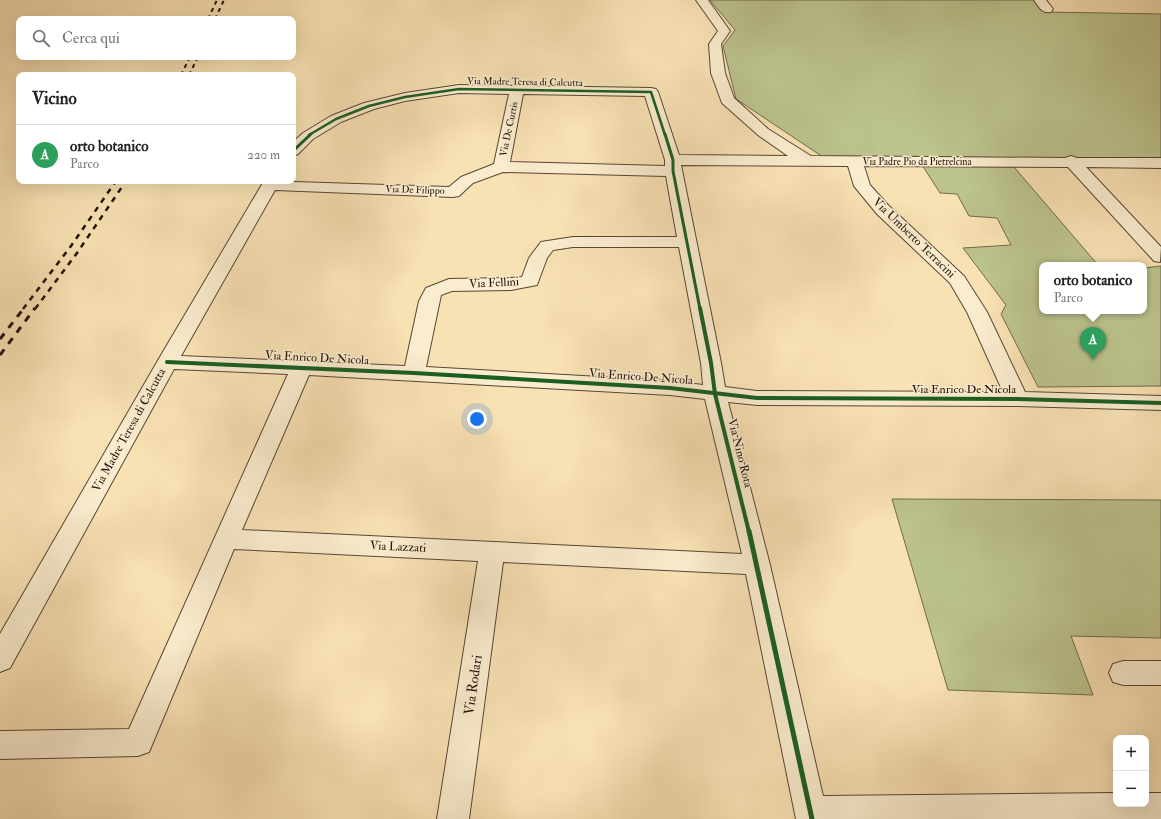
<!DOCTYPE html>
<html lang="it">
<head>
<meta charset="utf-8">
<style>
	:root { --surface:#fff; --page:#f2f2f2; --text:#222; --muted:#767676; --line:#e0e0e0; --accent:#7c3aed }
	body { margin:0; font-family:"IM FELL Double Pica",serif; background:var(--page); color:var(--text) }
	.controls { position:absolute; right:12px; bottom:12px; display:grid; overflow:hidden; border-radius:8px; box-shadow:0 4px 16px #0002 }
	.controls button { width:36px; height:36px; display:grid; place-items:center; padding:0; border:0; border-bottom:1px solid var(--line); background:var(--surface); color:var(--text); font:20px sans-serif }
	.you { position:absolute; left:477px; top:419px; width:14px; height:14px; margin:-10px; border:3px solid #fff; border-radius:50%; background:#1a73e8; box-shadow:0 0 0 6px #1a73e833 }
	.badge { display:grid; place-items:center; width:26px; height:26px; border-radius:50%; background:var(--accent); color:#fff; font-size:13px; font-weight:700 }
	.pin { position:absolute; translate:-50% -33px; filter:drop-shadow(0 1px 2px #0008) }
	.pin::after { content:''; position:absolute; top:21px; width:14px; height:12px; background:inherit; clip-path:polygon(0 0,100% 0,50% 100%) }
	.popup { position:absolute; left:1039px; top:262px; width:108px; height:52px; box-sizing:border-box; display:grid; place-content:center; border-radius:8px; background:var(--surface); filter:drop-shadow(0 1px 3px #0005); font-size:13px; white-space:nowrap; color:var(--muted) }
	.popup b { font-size:15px; color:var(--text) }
	.popup::after { content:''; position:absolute; left:50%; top:100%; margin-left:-8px; border:8px solid transparent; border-top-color:var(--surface) }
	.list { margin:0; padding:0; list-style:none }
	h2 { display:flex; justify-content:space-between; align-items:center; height:52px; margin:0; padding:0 16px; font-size:17px }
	h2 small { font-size:13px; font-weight:400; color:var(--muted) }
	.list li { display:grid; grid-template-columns:26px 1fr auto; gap:12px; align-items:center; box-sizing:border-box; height:60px; padding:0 16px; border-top:1px solid var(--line) }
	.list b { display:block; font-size:15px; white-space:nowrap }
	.list p { margin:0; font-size:13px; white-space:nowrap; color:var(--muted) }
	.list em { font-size:13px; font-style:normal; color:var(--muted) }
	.icon { flex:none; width:22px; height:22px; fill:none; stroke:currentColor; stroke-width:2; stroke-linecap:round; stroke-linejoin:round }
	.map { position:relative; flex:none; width:1161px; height:819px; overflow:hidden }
	.search { position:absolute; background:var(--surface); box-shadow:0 4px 16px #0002; left:16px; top:16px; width:280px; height:44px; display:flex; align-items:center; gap:10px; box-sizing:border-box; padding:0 14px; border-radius:8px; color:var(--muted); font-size:15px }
	.panel { position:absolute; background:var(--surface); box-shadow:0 4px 16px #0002; left:16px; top:72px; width:280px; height:112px; border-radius:8px }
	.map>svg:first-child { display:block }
	.green { fill:#bcc38d; stroke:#706b4c }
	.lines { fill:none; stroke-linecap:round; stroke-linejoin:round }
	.minor-casing { stroke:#584636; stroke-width:2 }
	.minor { fill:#faecce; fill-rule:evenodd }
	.rail-far2 { stroke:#23130c; stroke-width:2; stroke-dasharray:4 4; stroke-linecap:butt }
	.rail-far1 { stroke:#23130c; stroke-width:2.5; stroke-dasharray:5.5 5.5; stroke-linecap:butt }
	.rail { stroke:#23130c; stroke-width:3; stroke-dasharray:7 7; stroke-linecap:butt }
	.cycleway-far3-casing { stroke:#faecce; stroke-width:4 }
	.cycleway-far2-casing { stroke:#faecce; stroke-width:5 }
	.cycleway-far1-casing { stroke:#faecce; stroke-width:6 }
	.cycleway-casing { stroke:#faecce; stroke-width:8 }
	.cycleway-far3 { stroke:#1b5e20; stroke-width:2.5 }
	.cycleway-far2 { stroke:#1b5e20; stroke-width:3 }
	.cycleway-far1 { stroke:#1b5e20; stroke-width:4 }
	.cycleway { stroke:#1b5e20; stroke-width:5 }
	.labels { text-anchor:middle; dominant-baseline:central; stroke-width:3; stroke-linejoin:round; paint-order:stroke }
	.far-street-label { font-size:10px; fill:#23130c; stroke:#faecce }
	.street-label { font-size:12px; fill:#23130c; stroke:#faecce }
	.near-street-label { font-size:14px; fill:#23130c; stroke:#faecce }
</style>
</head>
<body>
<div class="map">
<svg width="1161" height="819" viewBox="0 0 1161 819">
	<rect width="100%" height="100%" fill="#f8e1b3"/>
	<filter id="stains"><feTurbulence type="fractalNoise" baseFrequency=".005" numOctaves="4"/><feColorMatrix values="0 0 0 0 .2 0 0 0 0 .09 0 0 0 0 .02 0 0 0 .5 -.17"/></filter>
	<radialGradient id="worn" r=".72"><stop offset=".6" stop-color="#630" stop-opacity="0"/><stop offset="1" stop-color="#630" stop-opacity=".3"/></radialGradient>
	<g class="green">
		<polygon points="710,0 1034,0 1045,12 1161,14 1161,158 823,157 736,99 723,46 735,30"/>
		<polygon points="922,165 1014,167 1098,265 1042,265 1042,311 1144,311 1144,268 1161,266 1161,386 1038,387 1001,314 1006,305 963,248 1011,245 997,218 969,216 957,194 940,193"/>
		<polygon points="892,499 1161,500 1161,638 1071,636 1093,695 948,690"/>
	</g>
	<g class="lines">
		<defs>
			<g id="minor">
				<path d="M 696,0 L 708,0 L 730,31 L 721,44 L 725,73 L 734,98 L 768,129 L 811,156 L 1065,158 L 1071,156 L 1077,158 L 1161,158 L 1161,168 L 1086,167 L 1161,247 L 1160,262 L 1154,261 L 1068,167 L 864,166 L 870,185 L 889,206 L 964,276 L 987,312 L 1025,392 L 1161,396 L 1161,410 L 1017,406 L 757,405 L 728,402 L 770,565 L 823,796 L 1116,793 L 1116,804 L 1146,804 L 1146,793 L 1161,793 L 1161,819 L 796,819 L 746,574 L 503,562 L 469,819 L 437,819 L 478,561 L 234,549 L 149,752 L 138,756 L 0,759 L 0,731 L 129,729 L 288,374 L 174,369 L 10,668 L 0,672 L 0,634 L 157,362 L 264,181 L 449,187 L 461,177 L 494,164 L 509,94 L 459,93 L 405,101 L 374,109 L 341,122 L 313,139 L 298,154 L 293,156 L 293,142 L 303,133 L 331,116 L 364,103 L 405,93 L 459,85 L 651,88 L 656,89 L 658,92 L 679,155 L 788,156 L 758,135 L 722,103 L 711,73 L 709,44 L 718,31 ZM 523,94 L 645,96 L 665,160 L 665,166 L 510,162 ZM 681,165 L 848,166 L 854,186 L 877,214 L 950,283 L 967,312 L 1003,392 L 757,391 L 725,387 L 721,363 ZM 503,172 L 666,176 L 677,237 L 573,237 L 541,242 L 529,258 L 522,277 L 511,278 L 449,279 L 426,288 L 419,301 L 405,366 L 181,356 L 275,190 L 453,197 L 459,196 L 473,183 ZM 573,247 L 679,247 L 701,363 L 703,385 L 670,381 L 426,367 L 441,295 L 452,291 L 511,290 L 537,285 L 547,258 L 553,250 ZM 309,375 L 670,395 L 705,399 L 742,554 L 242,530 Z"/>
				<path d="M 1034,0 L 1046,0 L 1053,9 L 1051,12 C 1042,14 1039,7 1034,0 Z"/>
				<polygon points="1123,661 1161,661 1161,685 1123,685 1113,682 1109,673 1113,664"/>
			</g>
		</defs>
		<use href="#minor" class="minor-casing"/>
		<use href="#minor" class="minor"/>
		<g class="rail-far2">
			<polyline points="208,19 217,0"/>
			<polyline points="215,19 224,0"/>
			<polyline points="181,75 190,57"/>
			<polyline points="189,75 198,57"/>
		</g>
		<g class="rail-far1">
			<polyline points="23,309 71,246 116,181"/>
			<polyline points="35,309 77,253 126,181"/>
		</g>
		<g class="rail">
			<polyline points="0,339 24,308"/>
			<polyline points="0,355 35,308"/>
		</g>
		<defs>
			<polyline id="cycleway-far3" points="309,135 336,119 369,106 405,97 459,89 651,92 665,135"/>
			<g id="cycleway-far2">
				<polyline points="665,134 673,160 673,171 700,309"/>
				<polyline points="293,151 311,134"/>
			</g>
			<g id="cycleway-far1">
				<polyline points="700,308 711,363 715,394 749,532"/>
				<polyline points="167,362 414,373 670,388 757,398 1017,399 1161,403"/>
			</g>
			<polyline id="cycleway" points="749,531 812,819"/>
		</defs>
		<use href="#cycleway-far3" class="cycleway-far3-casing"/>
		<use href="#cycleway-far2" class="cycleway-far2-casing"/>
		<use href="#cycleway-far1" class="cycleway-far1-casing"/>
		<use href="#cycleway" class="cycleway-casing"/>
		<use href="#cycleway-far3" class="cycleway-far3"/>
		<use href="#cycleway-far2" class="cycleway-far2"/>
		<use href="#cycleway-far1" class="cycleway-far1"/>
		<use href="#cycleway" class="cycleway"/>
	</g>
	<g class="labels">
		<g class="far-street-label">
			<text transform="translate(525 82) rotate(1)">Via Madre Teresa di Calcutta</text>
			<text transform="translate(509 129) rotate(-78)">Via De Curtis</text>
			<text x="917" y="162">Via Padre Pio da Pietrelcina</text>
			<text transform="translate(415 190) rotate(2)">Via De Filippo</text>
		</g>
		<g class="street-label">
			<text transform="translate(914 238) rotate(44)">Via Umberto Terracini</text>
			<text transform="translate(494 283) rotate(-3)">Via Fellini</text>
			<text transform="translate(317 358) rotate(3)">Via Enrico De Nicola</text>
			<text transform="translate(641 377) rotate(4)">Via Enrico De Nicola</text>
			<text x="964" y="389">Via Enrico De Nicola</text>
			<text transform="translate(129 430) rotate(-61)">Via Madre Teresa di Calcutta</text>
			<text transform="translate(740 453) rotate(76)">Via Nino Rota</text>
			<text transform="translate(398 547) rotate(3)">Via Lazzati</text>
		</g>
		<g class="near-street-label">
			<text transform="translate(473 685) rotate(-82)">Via Rodari</text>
		</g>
	</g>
	<rect width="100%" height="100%" filter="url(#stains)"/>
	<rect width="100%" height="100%" fill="url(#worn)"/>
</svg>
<div class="controls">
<button>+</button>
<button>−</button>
</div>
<div class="you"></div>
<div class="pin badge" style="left:1093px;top:360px;background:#2e9e5b">A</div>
<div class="popup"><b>orto botanico</b>Parco</div>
<div class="search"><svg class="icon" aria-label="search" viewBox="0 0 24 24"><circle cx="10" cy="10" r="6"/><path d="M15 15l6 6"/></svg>Cerca qui</div>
<section class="panel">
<h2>Vicino<small></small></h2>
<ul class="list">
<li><span class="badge" style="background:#2e9e5b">A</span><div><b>orto botanico</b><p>Parco</p></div><em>220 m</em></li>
</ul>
</section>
</div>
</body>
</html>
